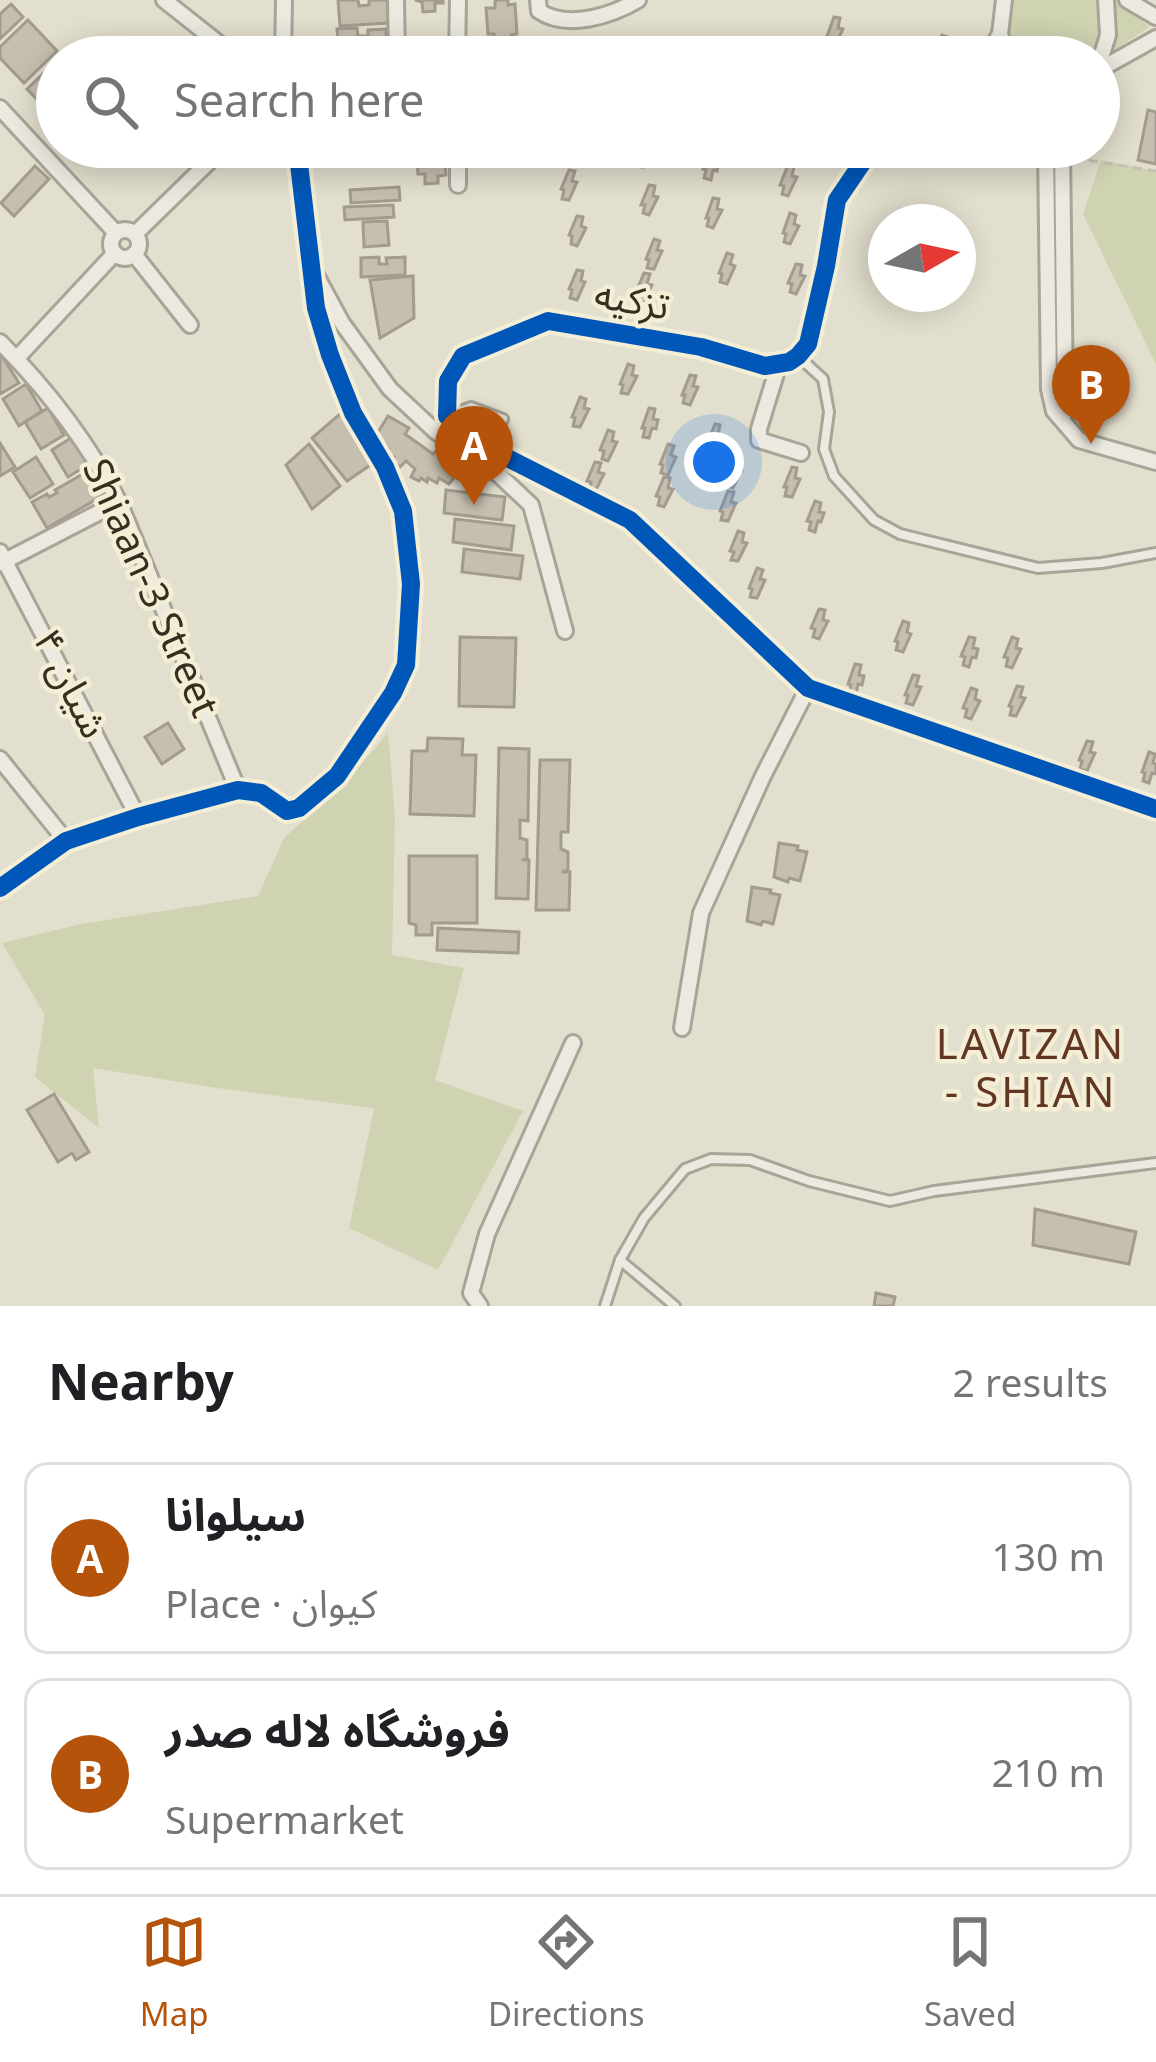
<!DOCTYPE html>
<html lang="en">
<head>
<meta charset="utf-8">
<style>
	:root { --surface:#fff; --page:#f2f2f2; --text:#202124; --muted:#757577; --line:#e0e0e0; --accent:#b45309 }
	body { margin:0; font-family:Georgia,"Noto Sans Arabic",serif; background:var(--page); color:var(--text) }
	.compass { position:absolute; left:868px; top:204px; width:108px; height:108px; border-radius:50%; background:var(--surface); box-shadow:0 6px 30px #0003; rotate:81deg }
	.you { position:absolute; left:714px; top:462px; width:42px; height:42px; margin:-30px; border:9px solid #fff; border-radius:50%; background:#1a73e8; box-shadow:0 0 0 18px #1a73e833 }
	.badge { display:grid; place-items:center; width:78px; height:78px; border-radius:50%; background:var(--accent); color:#fff; font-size:39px; font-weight:700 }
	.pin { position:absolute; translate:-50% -99px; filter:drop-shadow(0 3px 6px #0008) }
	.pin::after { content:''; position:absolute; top:63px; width:42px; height:36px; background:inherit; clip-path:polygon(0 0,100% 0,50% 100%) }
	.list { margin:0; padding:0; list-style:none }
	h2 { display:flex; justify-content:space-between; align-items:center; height:156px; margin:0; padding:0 48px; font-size:51px }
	h2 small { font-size:39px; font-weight:400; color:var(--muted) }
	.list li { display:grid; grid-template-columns:78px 1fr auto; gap:36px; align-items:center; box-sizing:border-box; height:192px; margin:0 24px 24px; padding:0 24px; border:3px solid var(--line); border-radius:24px }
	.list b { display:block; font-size:45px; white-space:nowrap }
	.list p { margin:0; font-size:39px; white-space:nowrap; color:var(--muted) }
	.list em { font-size:39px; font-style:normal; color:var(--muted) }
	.icon { flex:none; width:66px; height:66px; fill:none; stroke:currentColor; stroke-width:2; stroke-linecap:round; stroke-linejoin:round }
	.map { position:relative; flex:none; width:1156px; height:1306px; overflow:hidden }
	.search { position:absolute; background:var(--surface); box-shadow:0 6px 30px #0003; left:36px; right:36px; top:36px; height:132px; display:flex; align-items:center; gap:30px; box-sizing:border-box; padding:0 42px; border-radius:66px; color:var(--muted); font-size:45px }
	.sheet { height:588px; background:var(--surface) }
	nav { display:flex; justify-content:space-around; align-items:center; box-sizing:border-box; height:168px; border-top:3px solid var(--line); background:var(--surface); font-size:33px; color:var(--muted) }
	nav a { display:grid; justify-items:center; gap:6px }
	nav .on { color:var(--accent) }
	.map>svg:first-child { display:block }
	.green { fill:#cfd3b1 }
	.building { fill:#c6beaf; stroke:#a39b8d; stroke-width:3 }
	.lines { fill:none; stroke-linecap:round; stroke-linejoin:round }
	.service-casing { stroke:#a9a497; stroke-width:14 }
	.minor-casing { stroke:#a9a497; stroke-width:20 }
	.path { stroke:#c4c0b6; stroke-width:3; stroke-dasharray:9 6; stroke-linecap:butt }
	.service { stroke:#ece9e0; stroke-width:8 }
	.minor { stroke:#ece9e0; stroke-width:14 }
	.cycleway-casing { stroke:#f3eed5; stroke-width:26 }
	.cycleway { stroke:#0057b8; stroke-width:18 }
	.labels { text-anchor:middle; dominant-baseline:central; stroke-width:9; stroke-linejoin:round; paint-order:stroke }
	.street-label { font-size:39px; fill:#372d20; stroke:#f3eed5 }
	.neighbourhood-label { font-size:42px; letter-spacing:3px; fill:#613622; stroke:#f3eed5 }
</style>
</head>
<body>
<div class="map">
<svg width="1156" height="1306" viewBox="0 0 1156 1306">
	<rect width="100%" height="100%" fill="#e3dfce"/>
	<g class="green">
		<path d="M 1012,0 L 1096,0 L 1100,30 L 1092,57 L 1016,57 C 1007,37 1008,21 1012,0 Z"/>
		<polygon points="1113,0 1117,0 1149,27 1113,51 1116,20"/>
		<polygon points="1101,160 1156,171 1156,364 1083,214"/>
		<polygon points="388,733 395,817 392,955 464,968 435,1080 523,1111 438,1270 349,1228 374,1108 217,1088 93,1068 99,1128 35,1077 45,1015 2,943 81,924 258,896 284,838 344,784"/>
	</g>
	<g class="building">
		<polygon points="338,0 358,0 359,6 369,5 369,0 387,0 388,23 340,26"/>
		<polygon points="415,0 443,0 443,3 435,3 435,11 423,12 422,2"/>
		<polygon points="495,0 508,0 508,5 515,4 517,34 511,35 512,52 515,51 516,57 488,57 488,54 495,54 494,34 488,34 486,8 495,8"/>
		<polygon points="11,4 23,17 0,39 0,14"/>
		<polygon points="834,17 840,18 838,28 843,29 834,47 828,45 830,37 827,36"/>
		<polygon points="28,20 57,51 24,83 0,58 0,47"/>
		<polygon points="357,28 358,36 368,36 368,30 386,29 387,53 339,56 337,29"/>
		<polygon points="942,35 948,37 946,46 951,48 948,56 937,57 934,55"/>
		<polygon points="57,60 57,120 27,89"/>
		<polygon points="1148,110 1156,112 1156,164 1138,160"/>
		<polygon points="345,147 393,147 394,163 346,166"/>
		<polygon points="424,147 444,147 446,175 438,176 438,183 425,184 425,174 418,174 416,148"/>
		<polygon points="638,147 651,149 649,158 645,157 643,167 636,166"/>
		<polygon points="711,149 717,151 714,160 719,162 717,171 713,170 711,180 704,178 706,170 703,169"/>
		<polygon points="788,165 794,167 792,176 797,177 788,196 782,194 784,186 780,185"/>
		<polygon points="35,166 49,179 14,216 1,203"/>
		<polygon points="569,170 575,171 572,181 577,182 569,200 562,199 564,190 561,189"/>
		<polygon points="649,185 655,186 653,196 658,197 649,215 643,213 645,205 641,205"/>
		<polygon points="399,187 400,200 351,203 350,190"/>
		<polygon points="713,198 719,199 717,209 722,210 713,228 707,226 709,218 706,218"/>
		<polygon points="393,205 394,217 345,220 344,207"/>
		<polygon points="790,213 796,215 794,224 799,226 790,244 784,242 786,234 783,233"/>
		<polygon points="577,216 583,217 581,226 586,228 577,246 571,244 572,236 569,235"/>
		<polygon points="387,221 389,245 364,247 363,222"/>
		<polygon points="654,239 660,241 657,250 662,251 654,269 647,268 649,260 646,259"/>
		<polygon points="727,253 733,255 730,264 735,266 727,284 720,282 722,274 719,273"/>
		<polygon points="379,257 379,264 387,264 386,258 405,257 405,275 361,277 361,258"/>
		<polygon points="796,264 802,265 800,275 805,276 796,294 790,292 792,284 788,283"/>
		<polygon points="577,270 583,271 581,281 585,282 577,300 570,298 572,290 569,289"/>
		<polygon points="644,273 650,274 647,284 652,285 644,303 638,301 639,293 636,292"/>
		<polygon points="413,276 414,318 380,338 370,280"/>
		<polygon points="2,356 19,383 0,394 0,357"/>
		<polygon points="628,364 634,366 632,375 637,376 628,394 621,393 623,385 620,384"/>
		<polygon points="690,375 696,376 693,386 698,387 690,405 683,403 685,395 682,395"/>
		<polygon points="26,384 42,411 19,426 3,399"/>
		<polygon points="580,397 586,399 584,408 589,409 580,427 573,426 575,418 572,417"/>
		<polygon points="48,408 64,435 41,449 25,422"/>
		<polygon points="649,408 655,409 653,419 658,420 656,429 652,428 649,438 643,437 645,428 642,428"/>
		<polygon points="340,414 372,464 347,481 312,438"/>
		<polygon points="388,416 409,428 405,434 433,454 437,450 462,467 449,484 439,478 437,483 428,478 427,482 421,478 419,481 411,477 415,469 406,461 400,467 392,462 394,457 387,455 389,449 377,434"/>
		<polygon points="715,424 720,425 718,435 723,436 715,454 708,453 710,445 707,444"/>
		<polygon points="608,430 614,432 612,441 617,442 608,461 602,459 604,451 600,450"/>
		<polygon points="74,436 91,463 68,477 52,450"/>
		<polygon points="0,443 15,467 0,476"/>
		<polygon points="309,444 340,486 312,509 286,465"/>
		<polygon points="668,444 674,446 671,455 676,457 668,475 661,473 663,465 660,464"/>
		<polygon points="36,457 53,484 30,498 13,472"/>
		<polygon points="733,457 739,459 737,468 742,470 733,488 727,486 729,478 725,477"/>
		<polygon points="595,462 601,463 598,472 604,474 595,492 589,490 591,482 587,481"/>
		<polygon points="95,467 109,492 47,528 32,502 47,494 49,497 57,493 55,490"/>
		<polygon points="792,467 797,468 795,478 800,479 792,497 785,496 787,487 784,487"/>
		<polygon points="664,477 670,478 668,488 673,489 664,507 658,505 660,497 656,496"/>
		<polygon points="446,490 505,497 502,520 444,513"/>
		<polygon points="728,491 734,492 731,502 736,503 728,521 721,520 723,512 720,511"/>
		<polygon points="815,501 821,503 819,512 824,513 821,522 818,521 815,532 809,530 811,522 807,521"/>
		<polygon points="455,519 514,526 511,550 453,542"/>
		<polygon points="738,531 744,533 742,542 747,543 738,561 731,560 734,552 730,551"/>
		<polygon points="464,549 523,556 520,579 462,572"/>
		<polygon points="757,568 763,570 760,579 765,580 757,598 750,597 752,589 749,588"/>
		<polygon points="819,609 825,610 823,620 828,621 819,639 813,637 815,629 811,628"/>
		<polygon points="903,621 909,623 907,632 911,634 903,652 896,650 898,642 895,641"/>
		<polygon points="460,637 516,638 514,707 459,706"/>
		<polygon points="969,637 975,638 973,648 978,649 976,658 972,657 969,667 963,665 965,657 961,656"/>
		<polygon points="1012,637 1018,639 1016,648 1021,649 1012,668 1006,666 1008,658 1004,657"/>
		<polygon points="855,664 861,665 859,675 864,676 862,685 858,684 856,694 849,693 851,685 848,684"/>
		<polygon points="913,675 919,676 916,686 921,687 913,705 906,703 908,695 905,695"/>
		<polygon points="1017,686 1023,687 1020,697 1025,698 1016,716 1010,715 1012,707 1009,706"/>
		<polygon points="971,688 977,690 975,699 980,701 971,719 965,717 967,709 963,708"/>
		<polygon points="168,723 184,749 162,764 145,737"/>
		<polygon points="428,738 463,739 462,755 476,755 474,816 410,814 412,751 427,751"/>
		<polygon points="1087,741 1093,742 1090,752 1095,753 1087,771 1080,769 1082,761 1079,760"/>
		<polygon points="499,748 529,749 528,821 520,820 520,838 527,840 527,859 522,860 529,860 528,899 496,898"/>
		<polygon points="1149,752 1155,754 1153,763 1156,764 1156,774 1152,773 1149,783 1143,781 1145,773 1142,772"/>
		<polygon points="540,760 570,760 568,832 561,832 561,849 568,852 568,870 562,872 570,872 569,910 536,910"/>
		<polygon points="779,843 798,846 797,850 807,852 800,881 789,878 788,882 774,877"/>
		<polygon points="409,856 477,856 477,923 432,923 432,935 416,935 416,925 409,923"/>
		<polygon points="752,887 771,890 770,893 780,895 773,924 763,921 761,925 747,921"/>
		<polygon points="438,928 519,932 518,953 437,950"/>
		<polygon points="54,1094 89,1152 76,1160 72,1153 58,1162 27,1110"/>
		<polygon points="1035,1209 1136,1232 1129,1264 1033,1245"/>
		<polygon points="876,1293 895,1297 893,1306 874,1306"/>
	</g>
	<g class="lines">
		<defs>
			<g id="service">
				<polyline points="799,357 823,379 829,412 824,449 834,476 874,520 900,534 1038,568 1102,563 1156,553"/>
				<polyline points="447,416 471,407 503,419 491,448"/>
				<polyline points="605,1306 620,1260"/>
				<polyline points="675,1306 620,1260 644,1218 685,1169 711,1159 750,1160 809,1181 890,1201 934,1191 1156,1163"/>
			</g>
			<g id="minor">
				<polyline points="164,0 236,57"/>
				<polyline points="396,0 397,57"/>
				<path d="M 538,0 L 539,11 C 567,30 611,16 638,0"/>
				<polyline points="1004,0 1000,34 1007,57"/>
				<polyline points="1127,0 1156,17"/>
				<polyline points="283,57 284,0"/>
				<polyline points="457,57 458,0"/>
				<polyline points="986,57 1000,34"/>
				<polyline points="1099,64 1108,35 1106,0"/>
				<polyline points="1099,70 1156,38"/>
				<polyline points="0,108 116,233"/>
				<polyline points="458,147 458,185"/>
				<polyline points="873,147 837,200 826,266 808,344 798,356 789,362 765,366 701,347 548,321 463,356 448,381 447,416 474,441 630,520 808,688 1156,809"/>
				<polyline points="1046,147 1049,389 1054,411 1079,440 1156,462"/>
				<polyline points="1062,147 1065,402 1063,418"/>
				<circle cx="125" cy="244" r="14"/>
				<polyline points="135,234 224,147"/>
				<polyline points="134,254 190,325"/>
				<polyline points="316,275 342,323 390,389 435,431 498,474 531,505 565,631"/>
				<path d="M 0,342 C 49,391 87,441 119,502 L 238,790"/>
				<polyline points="17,358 115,253"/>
				<polyline points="779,364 759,429 759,440 801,453"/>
				<polyline points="0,552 138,817"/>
				<polyline points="1,563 119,502"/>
				<polyline points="0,759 66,841"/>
				<polyline points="0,888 66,841 138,817 238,790 261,793 287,811 299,808 337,776 393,693 406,665 411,584 403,511 385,467 353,413 330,355 316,308 297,147"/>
				<polyline points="682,1028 701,913 763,776 808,688"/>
				<polyline points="480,1306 471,1293 487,1234 573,1043"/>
			</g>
		</defs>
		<use href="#service" class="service-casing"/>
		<use href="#minor" class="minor-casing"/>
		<polyline class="path" points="1074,158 1156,171"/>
		<use href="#service" class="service"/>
		<use href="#minor" class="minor"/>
		<defs>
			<g id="cycleway">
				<polyline points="873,147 837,200 826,266 808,344 798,356 789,362 765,366 701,347 548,321 463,356 448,381 447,416 474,441 630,520 808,688 1156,809"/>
				<polyline points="0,888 66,841 138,817 238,790 261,793 287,811 299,808 337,776 393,693 406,665 411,584 403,511 385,467 353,413 330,355 316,308 297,147"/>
			</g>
		</defs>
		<use href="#cycleway" class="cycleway-casing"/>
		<use href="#cycleway" class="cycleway"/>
	</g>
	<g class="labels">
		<g class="street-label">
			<text transform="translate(632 301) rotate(10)">تزکیه</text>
			<text transform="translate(150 588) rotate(66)">Shiaan-3 Street</text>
			<text transform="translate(70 684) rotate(63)">شیان ۴</text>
		</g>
		<g class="neighbourhood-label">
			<text x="1031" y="1045">LAVIZAN<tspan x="1031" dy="48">- SHIAN</tspan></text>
		</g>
	</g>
</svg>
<svg class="compass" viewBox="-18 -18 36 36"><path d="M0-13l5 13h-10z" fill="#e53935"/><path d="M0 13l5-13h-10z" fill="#757577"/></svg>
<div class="you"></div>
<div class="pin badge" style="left:474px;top:505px">A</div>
<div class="pin badge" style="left:1091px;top:444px">B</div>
<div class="search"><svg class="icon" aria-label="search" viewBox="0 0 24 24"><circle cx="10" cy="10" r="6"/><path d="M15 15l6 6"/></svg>Search here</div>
</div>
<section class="sheet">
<h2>Nearby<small>2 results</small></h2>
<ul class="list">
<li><span class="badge">A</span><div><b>سیلوانا</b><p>Place · کیوان</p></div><em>130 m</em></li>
<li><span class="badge">B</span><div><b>فروشگاه لاله صدر</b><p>Supermarket</p></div><em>210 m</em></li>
</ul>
</section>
<nav>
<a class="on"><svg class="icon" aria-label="map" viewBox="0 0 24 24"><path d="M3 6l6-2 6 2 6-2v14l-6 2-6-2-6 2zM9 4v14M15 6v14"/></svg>Map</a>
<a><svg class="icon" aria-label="directions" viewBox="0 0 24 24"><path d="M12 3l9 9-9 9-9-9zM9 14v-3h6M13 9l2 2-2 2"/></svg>Directions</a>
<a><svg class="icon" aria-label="saved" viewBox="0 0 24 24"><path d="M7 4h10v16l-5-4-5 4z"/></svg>Saved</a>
</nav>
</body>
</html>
